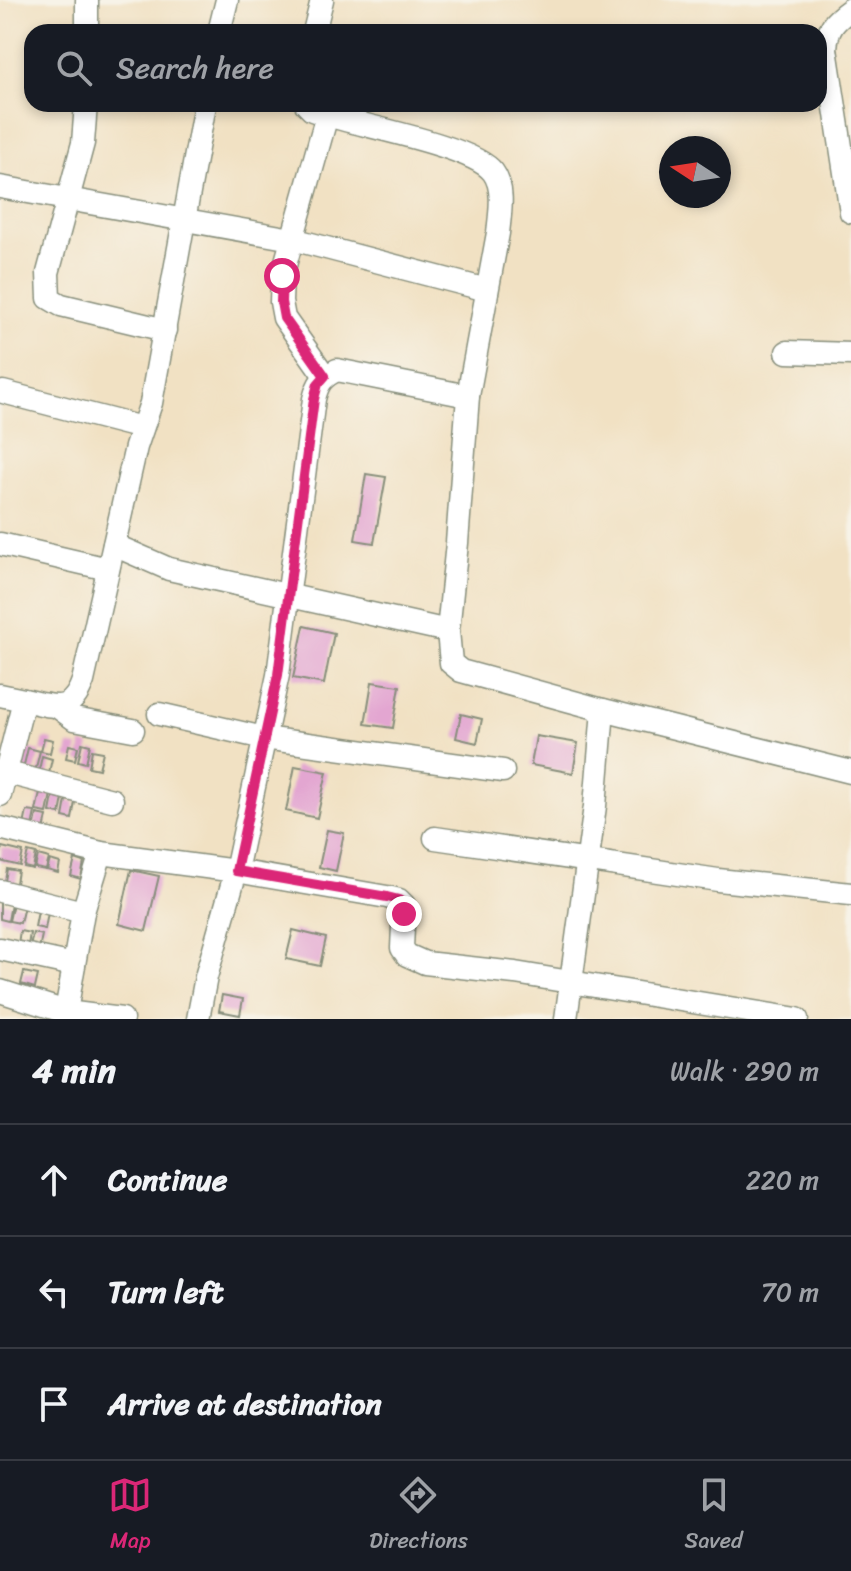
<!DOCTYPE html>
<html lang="en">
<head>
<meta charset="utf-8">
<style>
	:root { --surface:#171b24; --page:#242831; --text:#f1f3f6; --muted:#9ea1a6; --line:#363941; --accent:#db2777 }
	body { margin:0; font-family:Sriracha,sans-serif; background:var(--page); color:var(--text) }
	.compass { position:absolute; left:659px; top:136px; width:72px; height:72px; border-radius:50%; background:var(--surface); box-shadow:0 4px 12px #0003; rotate:282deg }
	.stop { position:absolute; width:24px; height:24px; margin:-18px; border:6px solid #db2777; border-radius:50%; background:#fff }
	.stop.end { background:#db2777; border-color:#fff; box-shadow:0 2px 8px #0008 }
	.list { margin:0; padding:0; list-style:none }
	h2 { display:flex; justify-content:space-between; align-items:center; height:104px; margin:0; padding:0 32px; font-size:34px }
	h2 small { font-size:26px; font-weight:400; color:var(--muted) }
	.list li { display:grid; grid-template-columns:52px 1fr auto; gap:24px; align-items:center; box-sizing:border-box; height:112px; padding:0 32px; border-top:2px solid var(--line) }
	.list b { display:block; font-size:30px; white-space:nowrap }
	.list em { font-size:26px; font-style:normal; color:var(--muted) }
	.icon { flex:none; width:44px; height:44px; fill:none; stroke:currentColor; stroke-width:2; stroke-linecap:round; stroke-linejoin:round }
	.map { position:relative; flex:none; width:851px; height:1019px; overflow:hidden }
	.search { position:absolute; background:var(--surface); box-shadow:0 4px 12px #0003; left:24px; right:24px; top:24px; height:88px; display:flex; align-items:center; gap:20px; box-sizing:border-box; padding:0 28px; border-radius:24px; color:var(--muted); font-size:30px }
	.sheet { height:440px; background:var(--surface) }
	nav { display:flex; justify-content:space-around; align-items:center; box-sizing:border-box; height:112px; border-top:2px solid var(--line); background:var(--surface); font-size:22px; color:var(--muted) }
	nav a { display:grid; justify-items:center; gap:4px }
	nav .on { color:var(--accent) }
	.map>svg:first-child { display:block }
	.building { fill:#e3a6d1 }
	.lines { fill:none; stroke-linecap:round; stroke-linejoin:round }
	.street-casing { stroke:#888f7c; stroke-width:25 }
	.street { stroke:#fff; stroke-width:22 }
	.route { stroke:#db2777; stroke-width:10 }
</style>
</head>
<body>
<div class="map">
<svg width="851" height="1019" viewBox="0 0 851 1019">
	<rect width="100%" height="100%" fill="#f7f3e8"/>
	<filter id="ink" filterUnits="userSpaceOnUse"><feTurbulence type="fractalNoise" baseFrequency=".0125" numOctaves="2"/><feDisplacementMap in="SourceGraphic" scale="16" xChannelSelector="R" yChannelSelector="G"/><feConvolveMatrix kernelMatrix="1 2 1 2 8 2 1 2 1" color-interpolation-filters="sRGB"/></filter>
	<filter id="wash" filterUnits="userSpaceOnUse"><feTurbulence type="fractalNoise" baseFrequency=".006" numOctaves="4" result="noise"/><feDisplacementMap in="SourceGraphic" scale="32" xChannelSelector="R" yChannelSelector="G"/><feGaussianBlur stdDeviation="1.8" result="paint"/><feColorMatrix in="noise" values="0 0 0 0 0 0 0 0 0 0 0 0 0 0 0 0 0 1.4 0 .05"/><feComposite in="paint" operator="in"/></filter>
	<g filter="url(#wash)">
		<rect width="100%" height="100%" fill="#f1e1c3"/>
		<g id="blocks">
			<g class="building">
				<polygon points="366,474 386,477 374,543 355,540"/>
				<polygon points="304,626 334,633 324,684 293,678"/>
				<polygon points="372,682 400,686 393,728 365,724"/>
				<polygon points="461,714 482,719 477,743 456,738"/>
				<polygon points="536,736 578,743 573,773 531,765"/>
				<polygon points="44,738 53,740 50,753 41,751"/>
				<polygon points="82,743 90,745 86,763 78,761"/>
				<polygon points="69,745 78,747 75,760 66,758"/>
				<polygon points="28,748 40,751 35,772 23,769"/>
				<polygon points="92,750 103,752 99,769 89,767"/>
				<polygon points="42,756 52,759 48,777 38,775"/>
				<polygon points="295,766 327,772 317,818 286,811"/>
				<polygon points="54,791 64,793 60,814 50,812"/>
				<polygon points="40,792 51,794 47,813 36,811"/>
				<polygon points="66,800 75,802 72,819 63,817"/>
				<polygon points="27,811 35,812 31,832 23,830"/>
				<polygon points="37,814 47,816 43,835 33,833"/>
				<polygon points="327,830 344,833 336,871 319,867"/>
				<polygon points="2,847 23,852 20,866 0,861"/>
				<polygon points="28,852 36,854 33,869 24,867"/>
				<polygon points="38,855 49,858 46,870 35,868"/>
				<polygon points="75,859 84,862 81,879 71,876"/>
				<polygon points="50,860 60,863 58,873 47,870"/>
				<polygon points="7,869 18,871 15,889 4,887"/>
				<polygon points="131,870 159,876 146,931 119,924"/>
				<polygon points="0,902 11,904 8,921 0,919"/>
				<polygon points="13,903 24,906 20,923 9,921"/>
				<polygon points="38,911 48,913 45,929 35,927"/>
				<polygon points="293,930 326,938 320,966 286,959"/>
				<polygon points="20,931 30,933 28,946 18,944"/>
				<polygon points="33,933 42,935 38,954 29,952"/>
				<polygon points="24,972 38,975 35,988 21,984"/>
				<polygon points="222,995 243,999 240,1015 219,1011"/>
			</g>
		</g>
	</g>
	<g filter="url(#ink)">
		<use href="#blocks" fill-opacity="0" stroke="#888f7c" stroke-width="2"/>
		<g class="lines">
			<defs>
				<g id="street">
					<path d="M 851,9 C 834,21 827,28 826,49 L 851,212"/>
					<polyline points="87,32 87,0"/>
					<polyline points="219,32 227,0"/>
					<polyline points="314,32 322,0"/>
					<polyline points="86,104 83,143 48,273 49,298 61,305 165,330"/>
					<path d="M 306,104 L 312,110 L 327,115 C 362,126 473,146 493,172 C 505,188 500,214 498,233 L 468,396 L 457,543 L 448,631 L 451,663 L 461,671 L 603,710 L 595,806 L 566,1019"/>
					<polyline points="0,187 292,239 487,290"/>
					<polyline points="787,352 851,354"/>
					<polyline points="325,376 284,318 281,302 282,276 327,115"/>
					<polyline points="3,392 142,428"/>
					<polyline points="0,544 108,569"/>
					<polyline points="114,545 169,569 448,631"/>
					<polyline points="0,695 24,700"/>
					<polyline points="59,708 74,719 133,730"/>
					<polyline points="603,710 851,772"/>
					<polyline points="159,714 264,738 503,771"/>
					<polyline points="0,771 112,800"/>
					<path d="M 0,795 L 24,700 C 53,706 71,716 83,681 L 136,447 L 151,403 L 205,104"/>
					<polyline points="0,828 101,853 236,871 387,897 399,900 404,905 402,948 407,955 425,963 515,973 797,1019"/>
					<polyline points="435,838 718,880 851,894"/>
					<polyline points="0,891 83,912"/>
					<polyline points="0,949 74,965"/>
					<polyline points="0,991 66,1012 122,1019"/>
					<polyline points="66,1012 83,912 101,853"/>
					<path d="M 198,1019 L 206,977 L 236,871 L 278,675 L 314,399 C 318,383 322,377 337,370 L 468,396"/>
				</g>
			</defs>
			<use href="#street" class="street-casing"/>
			<use href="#street" class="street"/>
		</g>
	</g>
	<g class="lines" filter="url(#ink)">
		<polyline class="route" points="282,276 281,302 284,318 325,376 318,384 314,399 278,675 236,871 387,897 399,900 404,905 404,914"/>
	</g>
</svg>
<svg class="compass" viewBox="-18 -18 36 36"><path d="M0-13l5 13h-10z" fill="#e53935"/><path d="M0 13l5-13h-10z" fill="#9ea1a6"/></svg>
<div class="stop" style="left:282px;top:276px"></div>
<div class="stop end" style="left:404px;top:914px"></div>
<div class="search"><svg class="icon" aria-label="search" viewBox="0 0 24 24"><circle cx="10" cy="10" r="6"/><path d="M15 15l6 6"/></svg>Search here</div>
</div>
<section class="sheet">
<h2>4 min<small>Walk · 290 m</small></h2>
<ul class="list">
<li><svg class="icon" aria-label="ahead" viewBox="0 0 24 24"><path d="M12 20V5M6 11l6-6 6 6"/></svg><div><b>Continue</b></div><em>220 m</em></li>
<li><svg class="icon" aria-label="left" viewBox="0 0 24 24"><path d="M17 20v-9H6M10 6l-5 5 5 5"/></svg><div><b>Turn left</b></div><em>70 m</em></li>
<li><svg class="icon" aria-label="arrive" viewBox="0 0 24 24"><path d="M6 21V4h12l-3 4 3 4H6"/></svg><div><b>Arrive at destination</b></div></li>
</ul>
</section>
<nav>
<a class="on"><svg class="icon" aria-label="map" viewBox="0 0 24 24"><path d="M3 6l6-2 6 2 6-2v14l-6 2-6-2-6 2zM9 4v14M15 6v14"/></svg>Map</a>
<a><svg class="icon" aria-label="directions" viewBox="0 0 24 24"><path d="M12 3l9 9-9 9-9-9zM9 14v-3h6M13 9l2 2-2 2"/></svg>Directions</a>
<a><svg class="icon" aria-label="saved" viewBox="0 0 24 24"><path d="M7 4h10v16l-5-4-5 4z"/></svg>Saved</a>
</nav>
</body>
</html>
